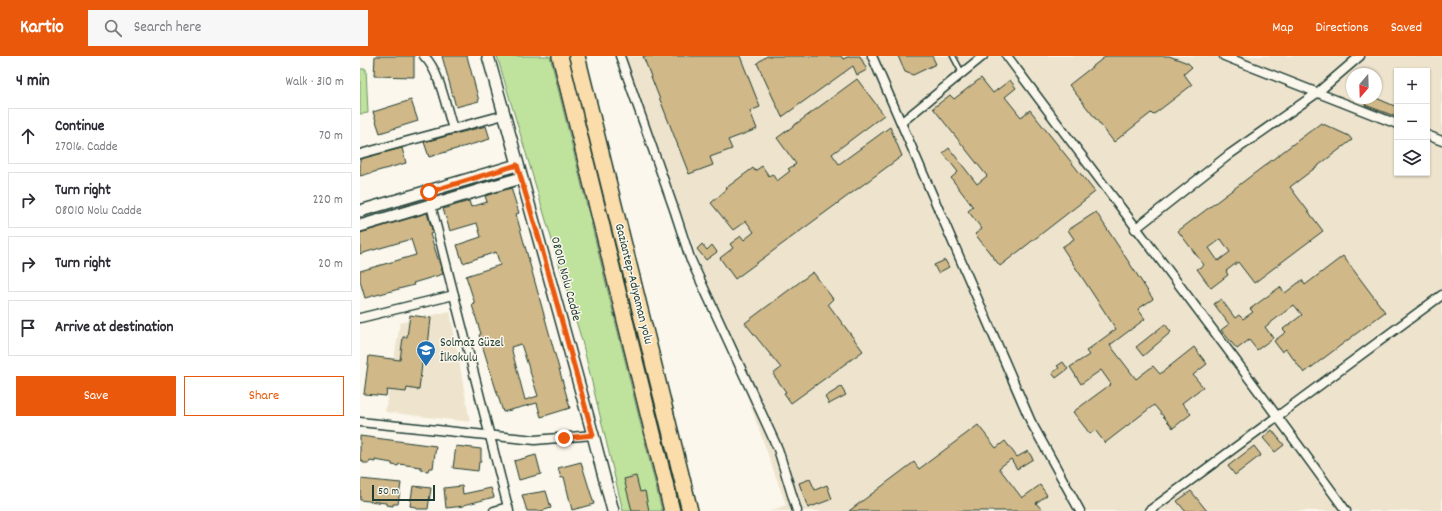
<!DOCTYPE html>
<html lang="en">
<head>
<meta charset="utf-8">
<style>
	:root { --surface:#fff; --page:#f7f7f7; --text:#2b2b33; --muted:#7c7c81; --line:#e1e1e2; --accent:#ea580c }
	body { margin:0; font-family:Dekko,sans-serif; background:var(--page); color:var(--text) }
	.controls { position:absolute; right:12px; top:12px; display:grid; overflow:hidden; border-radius:0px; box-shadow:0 1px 3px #0004 }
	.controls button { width:36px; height:36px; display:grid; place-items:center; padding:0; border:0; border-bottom:1px solid var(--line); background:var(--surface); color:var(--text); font:20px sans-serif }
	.compass { position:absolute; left:986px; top:12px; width:36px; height:36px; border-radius:50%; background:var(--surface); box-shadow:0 1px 3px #0004; rotate:199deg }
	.scale { position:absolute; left:12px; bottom:10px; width:63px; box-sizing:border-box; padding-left:4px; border:2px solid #1f3d34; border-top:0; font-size:11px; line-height:14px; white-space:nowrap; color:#1f3d34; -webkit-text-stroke:3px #fbf7ec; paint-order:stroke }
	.stop { position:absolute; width:12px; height:12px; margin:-9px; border:3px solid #ea580c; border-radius:50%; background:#fff }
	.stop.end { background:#ea580c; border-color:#fff; box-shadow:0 1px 4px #0008 }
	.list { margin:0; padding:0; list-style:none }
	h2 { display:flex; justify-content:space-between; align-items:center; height:52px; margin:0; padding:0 16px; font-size:17px }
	h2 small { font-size:13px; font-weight:400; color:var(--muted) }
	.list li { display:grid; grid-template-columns:26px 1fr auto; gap:12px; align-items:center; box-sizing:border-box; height:56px; margin:0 8px 8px; padding:0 8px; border:1px solid var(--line); border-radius:0px }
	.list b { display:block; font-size:15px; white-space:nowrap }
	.list p { margin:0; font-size:13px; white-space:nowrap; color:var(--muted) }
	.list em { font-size:13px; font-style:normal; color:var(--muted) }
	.actions { display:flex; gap:8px; padding:12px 16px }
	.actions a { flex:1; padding:9px 0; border:1px solid var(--accent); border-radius:0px; text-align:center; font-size:14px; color:var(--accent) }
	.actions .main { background:var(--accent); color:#fff }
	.icon { flex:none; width:22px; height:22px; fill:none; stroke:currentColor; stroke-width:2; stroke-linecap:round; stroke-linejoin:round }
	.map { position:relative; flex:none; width:1082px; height:455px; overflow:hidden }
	header { display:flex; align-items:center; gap:24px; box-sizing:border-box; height:56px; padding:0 20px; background:var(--accent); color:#fff }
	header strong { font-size:19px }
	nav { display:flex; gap:22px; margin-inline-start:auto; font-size:14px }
	.search { width:280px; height:36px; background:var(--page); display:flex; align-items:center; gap:10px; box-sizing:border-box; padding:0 14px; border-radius:0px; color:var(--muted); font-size:15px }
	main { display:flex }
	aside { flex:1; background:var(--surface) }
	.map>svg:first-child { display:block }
	.built { fill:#eee4ce; fill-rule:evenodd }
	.green { fill:#bfe39d; stroke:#6f9068 }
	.building { fill:#d0b888; stroke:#1f3d34; fill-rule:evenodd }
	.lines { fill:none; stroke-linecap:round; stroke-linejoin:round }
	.lane-casing { stroke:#1f3d34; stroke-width:7 }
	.street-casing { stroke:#1f3d34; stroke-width:11 }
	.secondary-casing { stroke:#1f3d34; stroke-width:14 }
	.highway-casing { stroke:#1f3d34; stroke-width:18 }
	.lane { stroke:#fbf7ec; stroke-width:4 }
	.street { stroke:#fbf7ec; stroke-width:8 }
	.secondary { stroke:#fbf7ec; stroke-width:11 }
	.highway { stroke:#faddab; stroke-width:15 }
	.route { stroke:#ea580c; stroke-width:5 }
	.labels { text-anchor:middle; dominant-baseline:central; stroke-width:3; stroke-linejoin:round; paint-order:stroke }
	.street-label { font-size:13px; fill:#1f3d34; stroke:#fbf7ec }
	.poi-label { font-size:13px; fill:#1f3d34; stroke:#fbf7ec; text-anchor:start }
</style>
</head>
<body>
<header>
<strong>Kartio</strong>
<div class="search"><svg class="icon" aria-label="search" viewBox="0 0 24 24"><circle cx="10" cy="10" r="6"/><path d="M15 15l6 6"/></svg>Search here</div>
<nav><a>Map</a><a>Directions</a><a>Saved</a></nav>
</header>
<main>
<aside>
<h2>4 min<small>Walk · 310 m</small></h2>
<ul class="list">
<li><svg class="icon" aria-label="ahead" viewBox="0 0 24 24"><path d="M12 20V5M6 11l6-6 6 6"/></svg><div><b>Continue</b><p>27016. Cadde</p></div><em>70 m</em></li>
<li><svg class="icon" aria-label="right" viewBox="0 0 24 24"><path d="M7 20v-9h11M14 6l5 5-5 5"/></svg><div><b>Turn right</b><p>08010 Nolu Cadde</p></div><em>220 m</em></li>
<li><svg class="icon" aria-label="right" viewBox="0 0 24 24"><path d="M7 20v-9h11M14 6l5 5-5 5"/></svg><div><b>Turn right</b></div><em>20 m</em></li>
<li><svg class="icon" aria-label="arrive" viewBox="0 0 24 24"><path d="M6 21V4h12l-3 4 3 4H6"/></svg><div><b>Arrive at destination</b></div></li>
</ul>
<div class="actions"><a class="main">Save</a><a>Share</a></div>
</aside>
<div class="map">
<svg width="1082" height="455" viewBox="0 0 1082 455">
	<rect width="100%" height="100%" fill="#fbf7ec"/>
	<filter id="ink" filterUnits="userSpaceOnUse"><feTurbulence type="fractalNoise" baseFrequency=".025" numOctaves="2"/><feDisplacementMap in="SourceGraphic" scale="8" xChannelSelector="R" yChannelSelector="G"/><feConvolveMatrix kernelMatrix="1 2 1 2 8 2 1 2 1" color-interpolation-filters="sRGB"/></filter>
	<g filter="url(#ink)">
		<g class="built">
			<path d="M 265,0 L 1082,0 L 1082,455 L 410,455 L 426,449 ZM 1037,15 L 1067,15 L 1067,117 L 1037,117 ZM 992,18 L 1016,18 L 1016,42 L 992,42 Z"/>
			<polygon points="90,255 110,366 25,356 40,267"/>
		</g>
		<g class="green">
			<polygon points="137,0 190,0 302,455 263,455 222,285"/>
			<polygon points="0,13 6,13 8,57 0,58"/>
		</g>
		<g class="building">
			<polygon points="15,0 54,0 54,21 14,20"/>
			<polygon points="82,0 107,0 119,45 96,51"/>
			<polygon points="283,0 380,0 400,51 390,55 397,73 368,84 372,93 350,101 353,109 329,118"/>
			<polygon points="407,0 481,0 483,3 490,0 500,0 507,14 497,19 493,10 422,61 397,7"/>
			<polygon points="538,0 572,0 576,8 553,19 545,16"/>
			<polygon points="746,0 809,0 828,7 832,11 824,18 832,29 793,59 791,57 754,86 709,29"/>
			<polygon points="621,22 633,37 650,24 656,32 645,41 661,61 670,54 735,136 640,210 615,178 622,173 608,155 613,151 591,122 598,116 583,97 589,92 617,128 627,120 573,52 590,39 594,43"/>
			<polygon points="497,23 524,59 472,98 479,108 530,71 542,100 375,223 360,202 373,192 370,188 381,180 384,184 394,176 386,165 373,174 351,147 367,133 366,132 393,112 395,115 402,110 409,120 412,118 417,125 430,115 428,113 436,108 417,82"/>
			<polygon points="1007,42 1016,42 1037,51 1037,61 1005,49"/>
			<polygon points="51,44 58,65 20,77 13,56"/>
			<path d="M 961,67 L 989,80 L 992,84 L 930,131 L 963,175 L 894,227 L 878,206 L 866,215 L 868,219 L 851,232 L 837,213 L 844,209 L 818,175 ZM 861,183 L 870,196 L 858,205 L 849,192 Z"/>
			<polygon points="126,70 130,83 69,101 64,86"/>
			<polygon points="42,92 46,107 0,120 0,103"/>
			<path d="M 151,132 L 159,157 L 156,158 L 210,352 L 181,361 L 177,347 L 143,356 L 119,279 L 121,278 L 112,249 L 115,248 L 106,220 L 140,209 L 136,196 L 103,207 L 97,189 L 121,181 L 117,167 L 90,175 L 83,153 L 109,145 L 111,151 L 127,146 L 125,140 ZM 161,288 L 178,340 L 165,344 L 151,291 Z"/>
			<polygon points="736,156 793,243 778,253 785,263 750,289 776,323 793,310 800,318 834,291 847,308 833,319 843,331 822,347 831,358 813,372 794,349 745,387 735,374 730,378 713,356 751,328 741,314 721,328 710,311 729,299 726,295 756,273 702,191 714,183 708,174"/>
			<polygon points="67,157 73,177 70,178 83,218 53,227 54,229 5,242 0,225 0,215 56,199 51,183 0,198 0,177"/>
			<polygon points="342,188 347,194 352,189 357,196 346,204 337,193"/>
			<polygon points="983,200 1025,256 944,317 926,293 922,296 914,285 926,276 923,273 942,259 934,249 905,271 913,282 897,294 889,284 877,293 861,274 869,268 854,248 861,243 875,262 879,259 883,263 893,256 890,253 920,231 925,237 942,224 945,229"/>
			<polygon points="585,204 589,211 578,217 574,209"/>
			<polygon points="453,216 473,243 468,248 503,295 431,347 424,337 426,336 413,318 421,312 385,267"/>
			<polygon points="50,259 71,262 68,290 64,290 59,334 47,332 46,336 27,334 26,340 4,338 9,300 40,304 43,281 47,281"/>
			<polygon points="805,268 811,276 783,300 776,291"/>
			<polygon points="703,306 708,313 696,322 692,317 699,312 697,310"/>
			<polygon points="481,331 486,339 469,348 465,341"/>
			<polygon points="618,369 636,392 645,385 657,401 668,395 673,403 657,413 651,403 639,412 662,442 680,429 687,439 676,447 683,455 489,455 554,406 559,413"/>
			<polygon points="912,374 924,389 915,396 903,382"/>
			<polygon points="0,380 76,390 73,412 69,412 68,415 61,414 61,411 39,408 38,410 32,409 32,407 15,404 15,406 10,405 9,407 3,407 3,405 0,404"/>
			<polygon points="96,390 121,393 121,406 119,406 118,415 93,412"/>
			<polygon points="894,390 901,399 875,419 868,410"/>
			<polygon points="176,399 181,418 159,424 154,405"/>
			<polygon points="221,406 234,448 212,454 204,421 201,422 198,412"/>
			<polygon points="276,420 280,436 285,435 289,455 272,455 264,423"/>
			<polygon points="0,423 41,427 38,448 33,448 33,450 26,449 26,447 0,444"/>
			<polygon points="450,423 455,434 467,429 472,443 448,452 439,427"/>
			<polygon points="53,430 71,432 68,453 56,453 56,451 50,450"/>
			<polygon points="102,430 103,438 131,432 134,441 104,449 104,450 86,452 84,432"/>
			<polygon points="186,435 191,452 181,455 167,455 162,439"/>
			<polygon points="831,435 847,455 825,455 817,445"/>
		</g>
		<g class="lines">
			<defs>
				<polyline id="lane" points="593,0 602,17"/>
				<g id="street">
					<path d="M 64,0 C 80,15 86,52 93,73"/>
					<polyline points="260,0 315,156 330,202 418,393 437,455"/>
					<polyline points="512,0 671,366 720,455"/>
					<path d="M 647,0 C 760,152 876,301 986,455"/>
					<polyline points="864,0 1037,68"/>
					<polyline points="542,66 623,0"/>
					<polyline points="1067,79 1082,85"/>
					<polyline points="0,98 144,59"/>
					<polyline points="71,149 149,455"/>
					<polyline points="775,173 870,98 957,37 1000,0"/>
					<polyline points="0,262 94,239"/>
					<polyline points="0,366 175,384 233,379"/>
					<polyline points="134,455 148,451"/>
					<polyline points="789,455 1082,239"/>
				</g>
				<g id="secondary">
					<polyline points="128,0 233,379 253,455"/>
					<polyline points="0,155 157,109"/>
					<polyline points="0,170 161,122"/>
				</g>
				<g id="highway">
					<polyline points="200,0 312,455"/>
					<polyline points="217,0 330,455"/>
				</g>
			</defs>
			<use href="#lane" class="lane-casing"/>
			<use href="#street" class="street-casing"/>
			<use href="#secondary" class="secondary-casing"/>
			<use href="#highway" class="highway-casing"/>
			<use href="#lane" class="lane"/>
			<use href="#street" class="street"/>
			<use href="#secondary" class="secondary"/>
			<use href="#highway" class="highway"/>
		</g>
	</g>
	<g class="lines" filter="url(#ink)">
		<polyline class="route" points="69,136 157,109 180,186 233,379 204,382"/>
	</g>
	<defs>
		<symbol id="school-pin" viewBox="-11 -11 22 30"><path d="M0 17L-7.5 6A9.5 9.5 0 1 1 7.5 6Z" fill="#1f6fb2" stroke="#fbf7ec"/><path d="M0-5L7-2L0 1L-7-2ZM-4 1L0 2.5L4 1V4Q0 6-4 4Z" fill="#fff"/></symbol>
	</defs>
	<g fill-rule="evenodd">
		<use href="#school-pin" x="55" y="283" width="22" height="30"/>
	</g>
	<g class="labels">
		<g class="street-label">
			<text transform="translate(205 223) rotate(75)">08010 Nolu Cadde</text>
			<text transform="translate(273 228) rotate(76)">Gaziantep-Adıyaman yolu</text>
		</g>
		<g class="poi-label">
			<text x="80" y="287">Solmaz Güzel<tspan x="80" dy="15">İlkokulu</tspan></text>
		</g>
	</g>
</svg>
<div class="controls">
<button>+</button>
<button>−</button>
<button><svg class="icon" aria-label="layers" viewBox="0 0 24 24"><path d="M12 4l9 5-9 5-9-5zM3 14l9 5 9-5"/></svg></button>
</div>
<svg class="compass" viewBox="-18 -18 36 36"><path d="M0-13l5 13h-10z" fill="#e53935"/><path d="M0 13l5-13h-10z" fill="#7c7c81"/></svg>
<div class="scale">50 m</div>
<div class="stop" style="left:69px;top:136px"></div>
<div class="stop end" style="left:204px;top:382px"></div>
</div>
</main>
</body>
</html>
